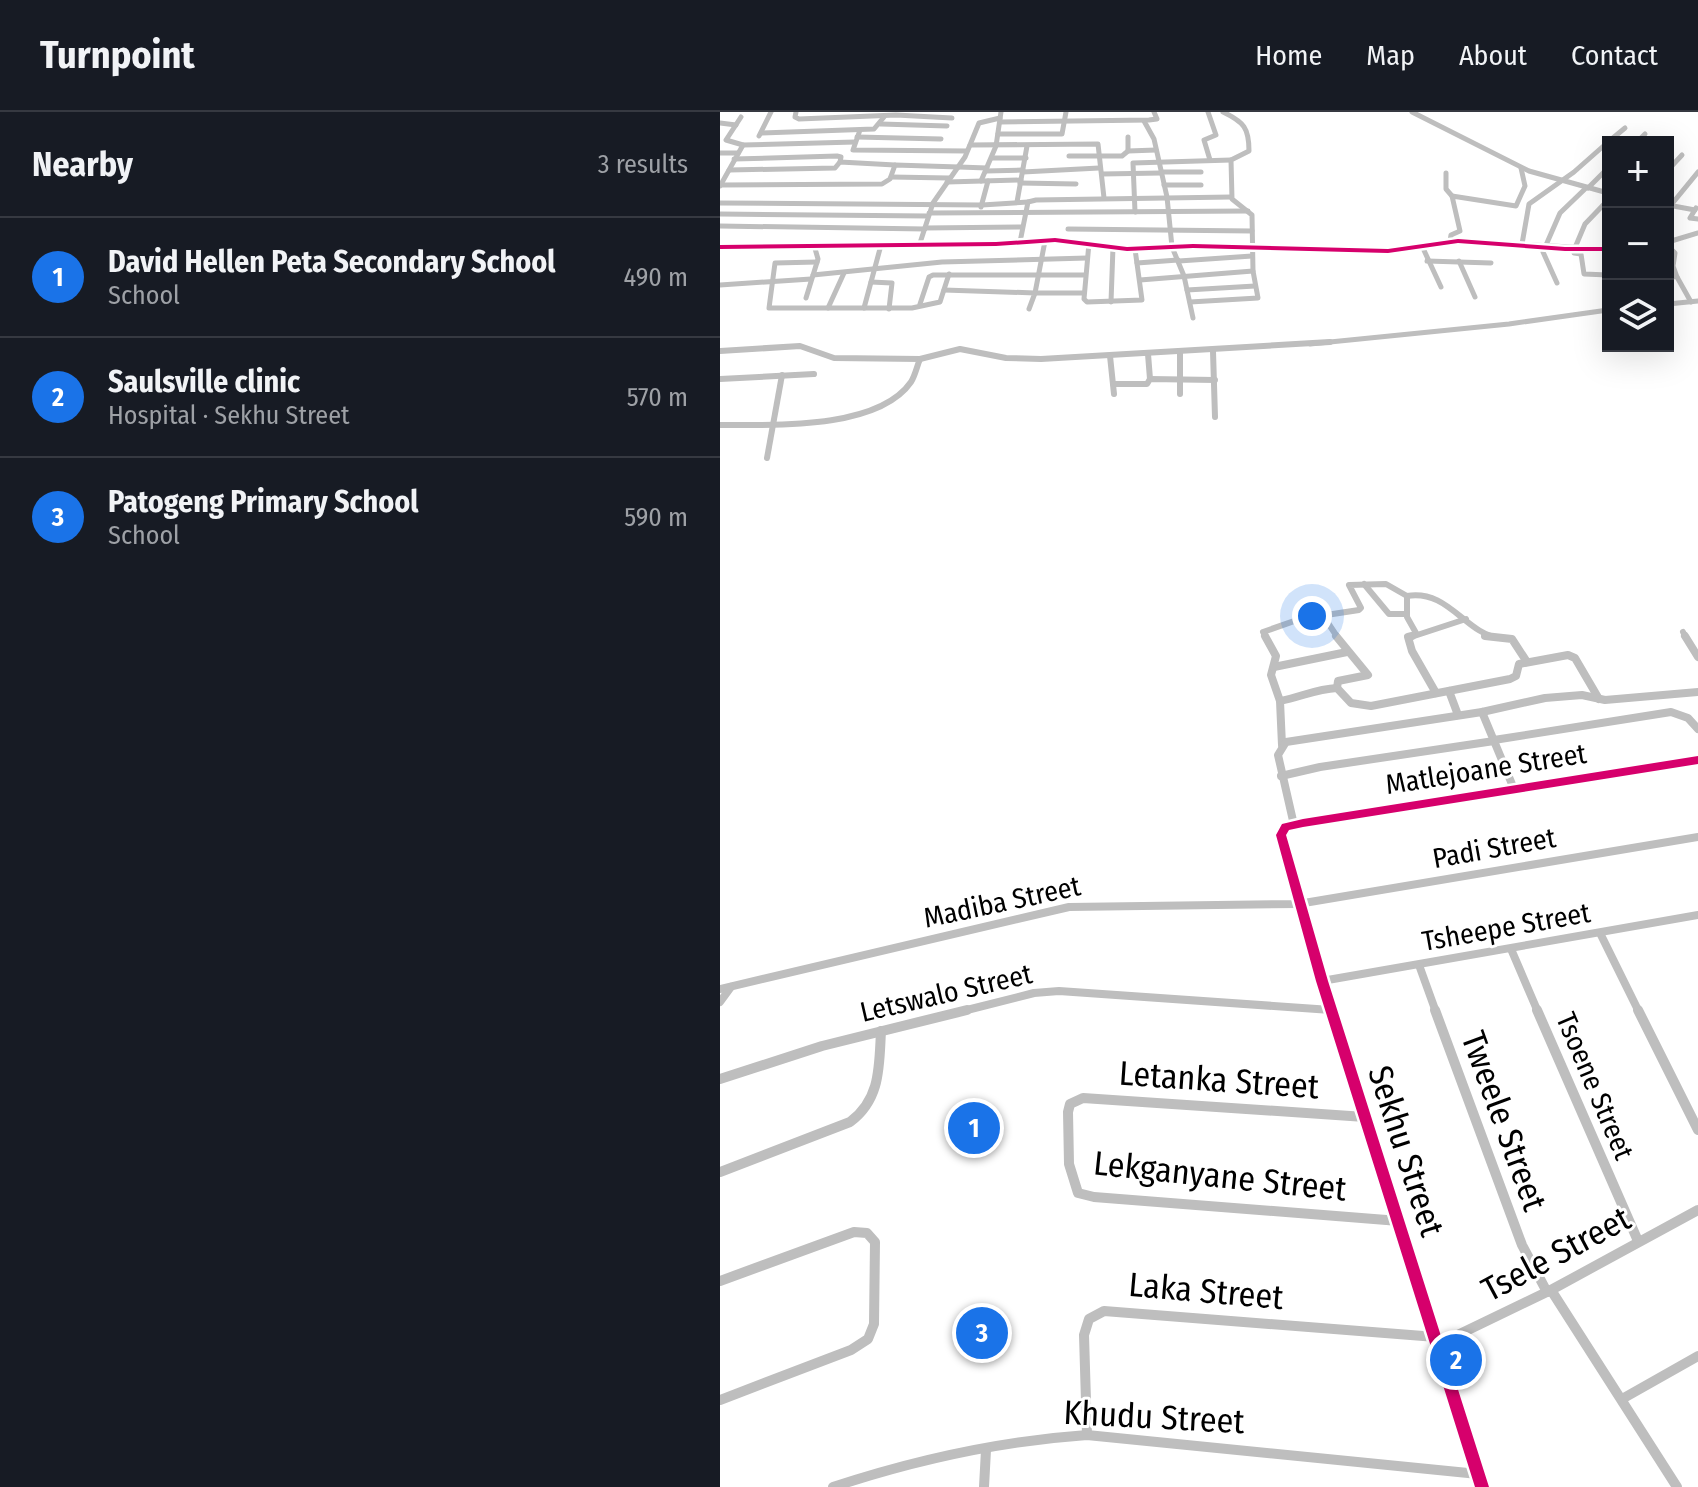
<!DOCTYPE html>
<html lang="en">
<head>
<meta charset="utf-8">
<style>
	:root { --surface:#171b24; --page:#20242c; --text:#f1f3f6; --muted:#9ea1a6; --line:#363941; --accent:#1a73e8 }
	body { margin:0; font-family:"Fira Sans Condensed",sans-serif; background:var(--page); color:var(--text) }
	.controls { position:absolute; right:24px; top:24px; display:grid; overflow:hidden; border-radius:0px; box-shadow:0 8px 32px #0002 }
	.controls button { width:72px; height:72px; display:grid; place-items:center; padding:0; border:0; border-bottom:2px solid var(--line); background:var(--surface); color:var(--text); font:40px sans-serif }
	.you { position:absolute; left:592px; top:504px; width:28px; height:28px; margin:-20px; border:6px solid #fff; border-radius:50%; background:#1a73e8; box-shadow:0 0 0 12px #1a73e833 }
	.badge { display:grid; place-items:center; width:52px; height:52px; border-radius:50%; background:var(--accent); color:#fff; font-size:26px; font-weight:700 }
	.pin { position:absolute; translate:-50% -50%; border:4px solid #fff; box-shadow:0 2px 8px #0006 }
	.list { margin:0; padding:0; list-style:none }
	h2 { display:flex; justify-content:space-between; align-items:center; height:104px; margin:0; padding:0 32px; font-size:34px }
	h2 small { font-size:26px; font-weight:400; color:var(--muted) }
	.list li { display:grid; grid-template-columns:52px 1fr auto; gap:24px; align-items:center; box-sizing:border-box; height:120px; padding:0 32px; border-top:2px solid var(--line) }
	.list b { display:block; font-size:30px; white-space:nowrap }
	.list p { margin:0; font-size:26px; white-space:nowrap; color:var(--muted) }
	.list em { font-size:26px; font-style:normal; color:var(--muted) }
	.icon { flex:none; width:44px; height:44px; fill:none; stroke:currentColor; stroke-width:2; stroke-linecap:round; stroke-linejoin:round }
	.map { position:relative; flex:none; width:978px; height:1375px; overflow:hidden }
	header { display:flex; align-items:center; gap:48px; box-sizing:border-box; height:112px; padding:0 40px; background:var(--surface); border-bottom:2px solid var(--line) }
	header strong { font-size:38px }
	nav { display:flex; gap:44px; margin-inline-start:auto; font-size:28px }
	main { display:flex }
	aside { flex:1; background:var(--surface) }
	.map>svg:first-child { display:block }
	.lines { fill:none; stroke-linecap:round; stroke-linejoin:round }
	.street-far3 { stroke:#bebebe; stroke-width:5 }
	.street-far2 { stroke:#bebebe; stroke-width:6 }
	.street-far1 { stroke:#bebebe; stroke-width:8 }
	.street { stroke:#bebebe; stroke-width:10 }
	.cycleway-casing { stroke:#fff; stroke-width:5 }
	.cycleway { fill:#d6006c; fill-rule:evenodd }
	.labels { text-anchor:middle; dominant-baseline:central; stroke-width:6; stroke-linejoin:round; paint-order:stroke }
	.street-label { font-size:28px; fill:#000; stroke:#fff }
	.near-street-label { font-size:34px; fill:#000; stroke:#fff }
</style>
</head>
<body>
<header>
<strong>Turnpoint</strong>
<nav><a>Home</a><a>Map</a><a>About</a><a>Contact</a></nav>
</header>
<main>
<aside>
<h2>Nearby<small>3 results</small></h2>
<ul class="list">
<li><span class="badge">1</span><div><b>David Hellen Peta Secondary School</b><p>School</p></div><em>490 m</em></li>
<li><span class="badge">2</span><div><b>Saulsville clinic</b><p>Hospital · Sekhu Street</p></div><em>570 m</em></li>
<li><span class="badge">3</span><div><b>Patogeng Primary School</b><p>School</p></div><em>590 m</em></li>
</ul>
</aside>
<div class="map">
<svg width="978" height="1375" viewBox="0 0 978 1375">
	<rect width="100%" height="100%" fill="#fff"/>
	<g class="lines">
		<g class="street-far3">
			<polyline points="76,0 75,5 79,7 176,3 232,6"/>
			<polyline points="488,0 496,23 484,28 490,48"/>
			<polyline points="692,0 809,59 888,81"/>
			<polyline points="424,9 434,27 447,85 452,135 464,164 473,206"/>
			<polyline points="280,10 429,8 437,7 434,0"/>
			<polyline points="0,11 16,13"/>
			<polyline points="161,12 227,14"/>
			<polyline points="140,18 133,38 247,39"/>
			<polyline points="41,21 154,17 164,5"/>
			<polyline points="278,22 342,22 346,0"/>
			<polyline points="39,24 51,0"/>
			<polyline points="137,25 221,27"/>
			<polyline points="408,25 408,39"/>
			<polyline points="888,30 905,16"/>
			<polyline points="917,30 925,22"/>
			<polyline points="23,33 135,30"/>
			<polyline points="250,33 378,32 384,86"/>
			<polyline points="0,41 18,41"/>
			<polyline points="349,44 402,44 408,39 436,38"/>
			<polyline points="272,46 306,46"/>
			<polyline points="14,47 117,44 121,45 120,50"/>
			<polyline points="239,55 267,56"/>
			<polyline points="9,58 115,56 120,50 175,53"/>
			<polyline points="948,58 962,43"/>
			<polyline points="266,59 303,58"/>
			<polyline points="303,60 379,56"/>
			<polyline points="441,60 481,60"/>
			<polyline points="726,61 726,77 732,84"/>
			<polyline points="382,62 441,61"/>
			<polyline points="171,65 229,66"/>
			<polyline points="261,69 276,34 281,0"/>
			<polyline points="227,70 301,68"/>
			<polyline points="300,71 356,72"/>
			<polyline points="1,73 162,72 170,67 175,53 239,55"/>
			<polyline points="444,73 481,73"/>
			<polyline points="0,74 23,33 6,28 21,5"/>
			<polyline points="868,76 888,56"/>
			<polyline points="297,90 307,34"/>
			<polyline points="0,91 262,93 308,90"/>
			<polyline points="948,93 975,98"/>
			<polyline points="951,93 978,60"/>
			<polyline points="261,95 268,69"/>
			<polyline points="976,96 970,106 978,107"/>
			<polyline points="415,100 413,51 511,48"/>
			<polyline points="209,101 528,99"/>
			<polyline points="0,102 208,104"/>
			<polyline points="0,114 205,117"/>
			<polyline points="205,116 302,115"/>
			<polyline points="348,117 532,119"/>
			<polyline points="325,129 315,181 364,181"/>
			<polyline points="730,129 731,123 740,119 732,84 796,94 805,74 801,56"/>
			<polyline points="300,130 308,90 316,88 511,85"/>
			<polyline points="948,130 978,121"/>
			<polyline points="200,131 213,91 245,45 259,11 280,6"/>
			<polyline points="369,131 364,187 367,190 422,188 415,137"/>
			<polyline points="802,132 809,92 854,60 888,30"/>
			<polyline points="702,134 721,175"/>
			<polyline points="948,134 955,141 953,154 957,165"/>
			<polyline points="0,135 276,132 335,128 407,137 473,134 668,139 738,129 888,137"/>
			<polyline points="854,138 865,112 888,88"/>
			<polyline points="854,141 861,142 864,162 888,163"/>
			<polyline points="459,149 532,144"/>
			<polyline points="707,149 771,151"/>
			<polyline points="739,149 755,185"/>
			<polyline points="97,150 55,151 49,196 192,196 220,190 229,162"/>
			<polyline points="417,151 458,148"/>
			<polyline points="93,163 222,150 367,146"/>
			<polyline points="948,164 957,165 971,190"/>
			<polyline points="420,168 533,159"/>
			<polyline points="151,170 172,171 169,197"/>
			<polyline points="837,171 823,140 840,101 866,76"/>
			<polyline points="0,173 91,167"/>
			<polyline points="224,178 315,181 309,197"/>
			<polyline points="467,178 535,174"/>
			<polyline points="86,186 98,147 94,133"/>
			<polyline points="391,190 393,135"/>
			<path d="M 470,190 L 538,186 L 533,159 L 532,103 L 512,87 L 511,48 L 529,39 C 529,16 524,10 503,0"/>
			<polyline points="200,192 209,165 213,163 365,163"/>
			<polyline points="948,192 978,189"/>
			<polyline points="108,196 124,161"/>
			<polyline points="144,196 161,133"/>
			<polyline points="590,232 789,212 888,198"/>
		</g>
		<g class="street-far2">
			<path d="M 0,239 L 80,234 L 114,246 L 200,247 C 197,254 195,264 191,270 C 158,318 51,313 0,313"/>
			<polyline points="493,239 495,305"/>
			<polyline points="460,241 460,282"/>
			<polyline points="428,242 430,267"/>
			<polyline points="390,244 394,282"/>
			<polyline points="200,247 240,237 286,246 321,247 610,230"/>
			<polyline points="0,267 94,262"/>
			<polyline points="393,272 427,272 430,267 495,268"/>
			<polyline points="47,346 62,263"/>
			<polyline points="644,472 669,502 686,502"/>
			<path d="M 687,484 C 729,477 745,522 780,526"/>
			<polyline points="687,484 687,505 696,521"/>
			<polyline points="604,505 618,526"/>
			<polyline points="963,520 966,526"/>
			<polyline points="546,526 543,520 580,507 639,498 641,496 629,473 666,472 687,484"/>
			<polyline points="688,526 746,507"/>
		</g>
		<g class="street-far1">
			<polyline points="545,524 556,544 551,563 560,589"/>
			<polyline points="616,524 648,563 618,569 617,576"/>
			<polyline points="692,524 688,525 692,539 716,581"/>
			<polyline points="765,524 792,527 807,550"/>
			<polyline points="965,524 978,545"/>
			<polyline points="554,555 627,540"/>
			<polyline points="729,579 738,603"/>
			<polyline points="762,600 794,677"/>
			<polyline points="774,628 951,600 968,606 978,617"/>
			<path d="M 562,633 L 560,589 C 581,585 596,577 617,576 L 631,591 L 651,594 L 790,567 L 796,564 L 799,552 L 848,543 L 855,546 L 879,587"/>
			<polyline points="561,664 600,655 774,629"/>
			<polyline points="574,713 558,643 566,630 762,600 825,586 862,583 885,588 978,580"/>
			<polyline points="880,821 919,900"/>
			<polyline points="791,837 818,900"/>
			<polyline points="699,853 716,900"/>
			<polyline points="602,869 978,803"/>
			<polyline points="0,877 349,795 578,792 978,725"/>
			<polyline points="0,890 11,875"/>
			<polyline points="239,900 314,881 339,879 611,898"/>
			<polyline points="612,900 561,723 566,715 978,648"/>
		</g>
		<g class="street">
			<polyline points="611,898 762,1375"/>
			<polyline points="715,898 802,1133 827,1180"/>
			<polyline points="817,898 918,1129"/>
			<polyline points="918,898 978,1018"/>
			<polyline points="0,967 102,934 247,898"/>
			<polyline points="645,1005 363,986 350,992 348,1000 349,1052 358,1081 374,1085 679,1109"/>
			<path d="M 0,1060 L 130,1010 C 161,987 159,954 161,919"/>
			<polyline points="0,1169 134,1120 147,1121 155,1130 154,1212 148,1227 131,1238 0,1288"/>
			<polyline points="831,1178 957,1375"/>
			<polyline points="719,1232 831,1178 978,1098"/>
			<polyline points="902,1287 978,1244"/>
			<polyline points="367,1323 364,1223 369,1207 384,1199 716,1225"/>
			<path d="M 113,1375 C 195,1348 281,1329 367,1323 L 758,1362"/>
			<polyline points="264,1375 266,1338"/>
		</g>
		<defs>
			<g id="cycleway">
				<polygon points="335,126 407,135 473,132 668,137 738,127 845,135 888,135 888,139 845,139 738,131 668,141 473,136 407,139 335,130 276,134 0,137 0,133 276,130"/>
				<polygon points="978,644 978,652 583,715 569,718 566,723 608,869 769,1375 755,1375 596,869 556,723 562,712 583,707"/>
			</g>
		</defs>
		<use href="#cycleway" class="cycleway-casing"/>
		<use href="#cycleway" class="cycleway"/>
	</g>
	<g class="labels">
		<g class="street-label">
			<text transform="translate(766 657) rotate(-9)">Matlejoane Street</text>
			<text transform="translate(774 736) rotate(-10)">Padi Street</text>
			<text transform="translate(282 790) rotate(-12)">Madiba Street</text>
			<text transform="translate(786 815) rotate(-10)">Tsheepe Street</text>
			<text transform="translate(226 881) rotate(-13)">Letswalo Street</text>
			<text transform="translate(875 974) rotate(67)">Tsoene Street</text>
		</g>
		<g class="near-street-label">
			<text transform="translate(499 968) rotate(4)">Letanka Street</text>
			<text transform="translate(784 1009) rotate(70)">Tweele Street</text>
			<text transform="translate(686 1039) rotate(72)">Sekhu Street</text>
			<text transform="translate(500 1064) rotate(6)">Lekganyane Street</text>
			<text transform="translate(836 1142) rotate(-28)">Tsele Street</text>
			<text transform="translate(486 1179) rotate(5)">Laka Street</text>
			<text transform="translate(434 1305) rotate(3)">Khudu Street</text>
		</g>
	</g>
</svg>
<div class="controls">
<button>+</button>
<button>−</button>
<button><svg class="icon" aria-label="layers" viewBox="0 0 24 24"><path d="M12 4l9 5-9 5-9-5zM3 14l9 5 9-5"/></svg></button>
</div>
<div class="you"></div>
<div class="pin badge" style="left:254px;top:1016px">1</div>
<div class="pin badge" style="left:736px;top:1248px">2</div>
<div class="pin badge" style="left:262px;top:1221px">3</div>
</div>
</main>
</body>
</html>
